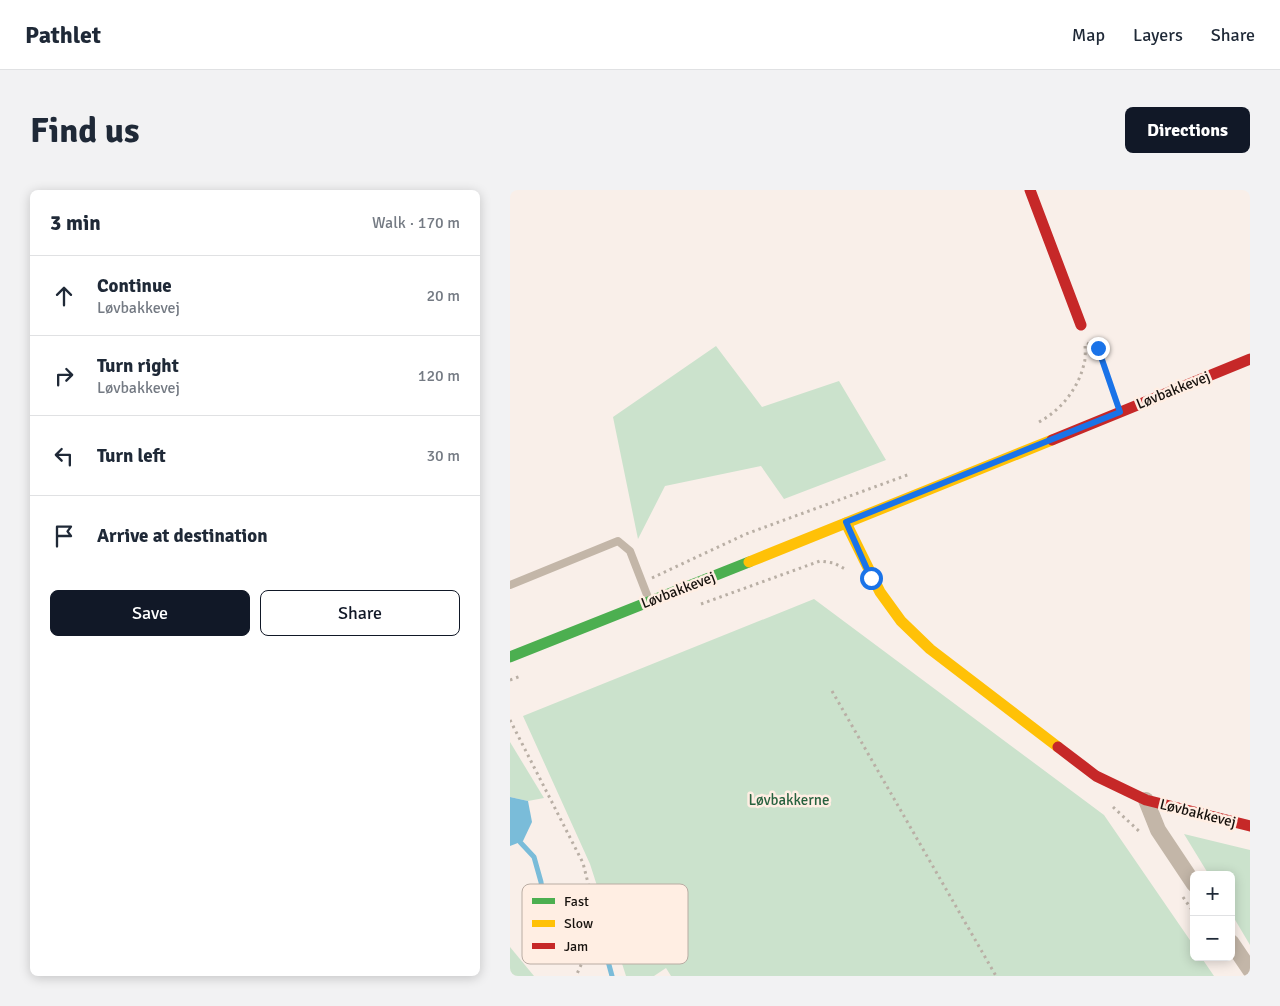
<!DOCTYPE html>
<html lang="en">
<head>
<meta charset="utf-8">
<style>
	:root { --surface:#fff; --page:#f2f2f3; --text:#1f2937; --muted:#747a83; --line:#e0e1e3; --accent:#111827 }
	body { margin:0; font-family:Signika,sans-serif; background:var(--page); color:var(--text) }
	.controls { position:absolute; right:15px; bottom:15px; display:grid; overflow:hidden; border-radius:8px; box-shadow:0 2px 12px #0003 }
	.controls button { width:45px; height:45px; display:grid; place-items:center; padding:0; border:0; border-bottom:1px solid var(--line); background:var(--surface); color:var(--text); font:25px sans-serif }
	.stop { position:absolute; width:15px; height:15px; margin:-11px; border:4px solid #1a73e8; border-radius:50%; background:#fff }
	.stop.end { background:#1a73e8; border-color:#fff; box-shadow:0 1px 5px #0008 }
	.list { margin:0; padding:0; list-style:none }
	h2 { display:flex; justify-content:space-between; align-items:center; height:65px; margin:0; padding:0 20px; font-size:21px }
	h2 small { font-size:16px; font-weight:400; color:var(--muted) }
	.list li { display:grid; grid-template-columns:32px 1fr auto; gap:15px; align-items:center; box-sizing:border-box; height:80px; padding:0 20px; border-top:1px solid var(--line) }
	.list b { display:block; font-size:19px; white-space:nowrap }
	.list p { margin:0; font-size:16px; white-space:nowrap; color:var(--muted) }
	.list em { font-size:16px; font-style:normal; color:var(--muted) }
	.actions { display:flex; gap:10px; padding:15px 20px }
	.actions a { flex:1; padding:11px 0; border:1px solid var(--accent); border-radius:8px; text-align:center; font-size:18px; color:var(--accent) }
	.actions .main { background:var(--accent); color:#fff }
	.icon { flex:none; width:28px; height:28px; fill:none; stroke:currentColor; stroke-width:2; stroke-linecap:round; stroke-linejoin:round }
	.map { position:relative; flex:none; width:740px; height:786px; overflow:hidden; border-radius:8px }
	header { display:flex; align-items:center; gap:30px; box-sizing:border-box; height:70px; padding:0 25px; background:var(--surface); border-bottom:1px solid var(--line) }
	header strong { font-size:24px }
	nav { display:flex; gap:28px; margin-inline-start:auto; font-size:18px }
	.intro { display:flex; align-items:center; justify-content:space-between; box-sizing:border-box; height:120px; padding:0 30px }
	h1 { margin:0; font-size:35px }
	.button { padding:12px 22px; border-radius:8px; background:var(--accent); color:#fff; font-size:18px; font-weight:700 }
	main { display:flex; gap:30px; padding:0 30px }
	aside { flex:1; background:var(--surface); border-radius:8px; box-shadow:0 2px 12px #0003 }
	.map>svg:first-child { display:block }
	.green { fill:#cbe2cc }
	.water { fill:#7abcd9 }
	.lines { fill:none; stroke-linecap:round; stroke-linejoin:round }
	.stream { stroke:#7abcd9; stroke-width:5 }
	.path { stroke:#b9afa5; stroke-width:3; stroke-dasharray:2.5 4; stroke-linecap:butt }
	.lane { stroke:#c3b6a8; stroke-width:8 }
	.street { stroke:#c3b6a8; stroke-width:16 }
	.fast { stroke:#4caf50; stroke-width:11 }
	.slow { stroke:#ffc107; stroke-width:11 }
	.jam { stroke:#c62828; stroke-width:11 }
	.route { stroke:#1a73e8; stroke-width:6 }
	.labels { text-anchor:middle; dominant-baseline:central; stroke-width:5; stroke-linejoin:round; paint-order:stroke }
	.street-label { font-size:15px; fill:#17120e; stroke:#ffeee3 }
	.park-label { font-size:15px; fill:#27613e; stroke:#ffeee3 }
	.key { fill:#ffeee3; stroke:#b9aca3; stroke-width:1 }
	.key-label { font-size:14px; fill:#17120e }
</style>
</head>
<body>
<header>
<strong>Pathlet</strong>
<nav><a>Map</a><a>Layers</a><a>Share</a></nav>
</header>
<div class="intro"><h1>Find us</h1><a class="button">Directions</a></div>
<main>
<aside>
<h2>3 min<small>Walk · 170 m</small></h2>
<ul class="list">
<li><svg class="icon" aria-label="ahead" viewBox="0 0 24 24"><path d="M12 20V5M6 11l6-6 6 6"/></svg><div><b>Continue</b><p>Løvbakkevej</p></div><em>20 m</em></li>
<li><svg class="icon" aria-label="right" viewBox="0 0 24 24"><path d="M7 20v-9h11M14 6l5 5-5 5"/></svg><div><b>Turn right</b><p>Løvbakkevej</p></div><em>120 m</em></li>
<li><svg class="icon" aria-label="left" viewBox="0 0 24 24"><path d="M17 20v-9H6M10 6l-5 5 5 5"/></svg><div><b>Turn left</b></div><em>30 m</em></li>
<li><svg class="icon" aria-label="arrive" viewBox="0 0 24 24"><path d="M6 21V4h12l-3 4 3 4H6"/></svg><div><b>Arrive at destination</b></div></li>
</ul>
<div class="actions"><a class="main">Save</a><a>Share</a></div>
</aside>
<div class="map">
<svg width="740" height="786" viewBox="0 0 740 786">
	<rect width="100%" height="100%" fill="#f9efe9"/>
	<g class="green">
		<polygon points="206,156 252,217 329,191 376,270 274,309 251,276 155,296 128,349 103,227"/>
		<polygon points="304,409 594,625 684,756 684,767 691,767 704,786 161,786 156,778 144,786 116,786 80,674 13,526"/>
		<polygon points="0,552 34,608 18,611 0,607"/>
		<polygon points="674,644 740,660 740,755 721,723 721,685 699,685"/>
		<polygon points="0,757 24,786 0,786"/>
	</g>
	<polygon class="water" points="0,607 18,611 22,632 13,651 0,656"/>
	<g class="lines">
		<polyline class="stream" points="10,652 24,667 31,692 35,721 51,742 70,748 95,760 102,786"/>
		<g class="path">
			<polyline points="577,153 588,158 604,205"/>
			<path d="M 529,232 C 551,220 568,199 574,174 C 576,168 575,160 575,154"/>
			<polyline points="142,388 236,344 400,284"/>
			<polyline points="191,414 310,371 324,373 335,379"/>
			<polyline points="0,490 11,486"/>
			<polyline points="322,501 486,786"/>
			<polyline points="0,530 73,673 86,725 82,751 66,786"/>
			<polyline points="603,617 630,642"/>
			<polyline points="673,707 684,723"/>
		</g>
		<polyline class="lane" points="0,395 108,351 120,361 139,410"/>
		<g class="street">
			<polyline points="636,610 648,640 684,694"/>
			<polyline points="721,752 740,780"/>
		</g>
		<polyline class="fast" points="0,467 239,372"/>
		<g class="slow">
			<polyline points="336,333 370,402 391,431 420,459 548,557"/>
			<polyline points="239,372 542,250"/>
		</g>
		<g class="jam">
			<polyline points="520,0 571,135"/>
			<polyline points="542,250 740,169"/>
			<polyline points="548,557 586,586 636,610 740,636"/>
		</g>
	</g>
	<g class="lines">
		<polyline class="route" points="361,388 336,332 610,222 588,158"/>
	</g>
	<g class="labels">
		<g class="street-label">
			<text transform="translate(663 200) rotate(-22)">Løvbakkevej</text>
			<text transform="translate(168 400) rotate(-21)">Løvbakkevej</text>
			<text transform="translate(688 623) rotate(14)">Løvbakkevej</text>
		</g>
		<g class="park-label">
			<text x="279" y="610">Løvbakkerne</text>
		</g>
	</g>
	<rect x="12" y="694" width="166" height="80" rx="8" class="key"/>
	<rect x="22" y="708" width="23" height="6" fill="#4caf50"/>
	<rect x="22" y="730" width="23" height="7" fill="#ffc107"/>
	<rect x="22" y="753" width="23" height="6" fill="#c62828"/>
	<g class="key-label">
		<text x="54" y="716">Fast</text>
		<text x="54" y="738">Slow</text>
		<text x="54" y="761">Jam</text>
	</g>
</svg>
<div class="controls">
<button>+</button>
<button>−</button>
</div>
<div class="stop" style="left:361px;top:388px"></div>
<div class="stop end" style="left:588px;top:158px"></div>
</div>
</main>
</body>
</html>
